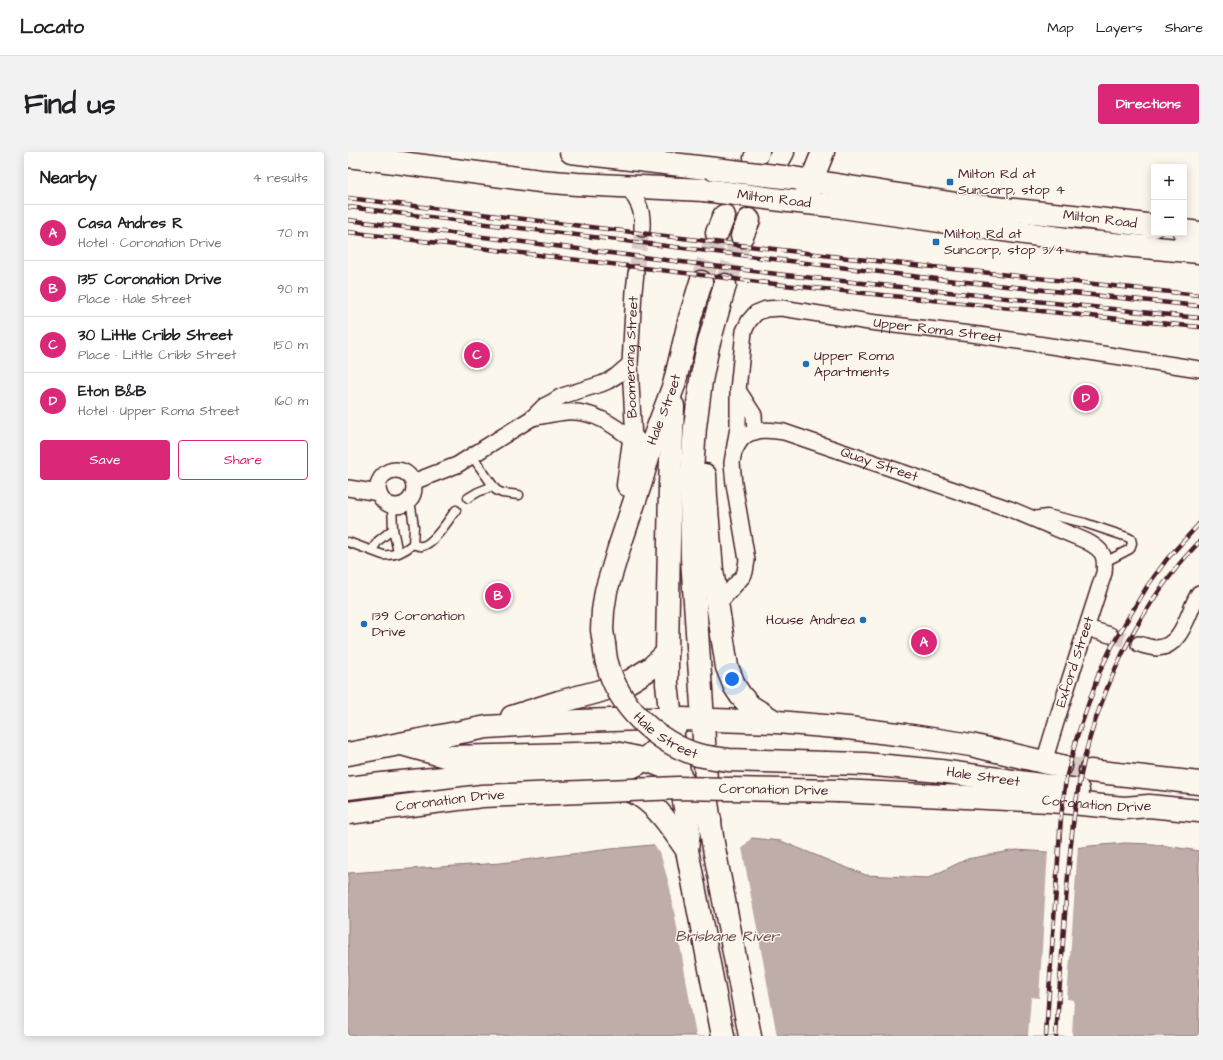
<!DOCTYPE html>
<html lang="en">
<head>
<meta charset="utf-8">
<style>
	:root { --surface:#fff; --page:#f2f2f2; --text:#202124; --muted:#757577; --line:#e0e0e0; --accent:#db2777 }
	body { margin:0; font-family:"Architects Daughter",sans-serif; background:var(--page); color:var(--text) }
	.controls { position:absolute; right:12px; top:12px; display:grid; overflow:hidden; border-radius:4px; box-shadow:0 2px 10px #0003 }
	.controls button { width:36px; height:36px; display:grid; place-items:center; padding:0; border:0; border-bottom:1px solid var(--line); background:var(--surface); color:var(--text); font:20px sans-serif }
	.you { position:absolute; left:384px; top:527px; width:14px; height:14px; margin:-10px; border:3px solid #fff; border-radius:50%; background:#1a73e8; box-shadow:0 0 0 6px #1a73e833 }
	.badge { display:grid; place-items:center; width:26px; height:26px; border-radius:50%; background:var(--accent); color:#fff; font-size:13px; font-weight:700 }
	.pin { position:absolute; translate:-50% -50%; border:2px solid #fff; box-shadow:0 1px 4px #0006 }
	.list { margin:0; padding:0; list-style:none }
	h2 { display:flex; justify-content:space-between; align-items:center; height:52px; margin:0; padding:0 16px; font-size:17px }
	h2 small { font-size:13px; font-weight:400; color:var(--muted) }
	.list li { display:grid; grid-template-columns:26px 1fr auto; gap:12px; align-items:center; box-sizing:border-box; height:56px; padding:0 16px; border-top:1px solid var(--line) }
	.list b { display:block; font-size:15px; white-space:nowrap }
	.list p { margin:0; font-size:13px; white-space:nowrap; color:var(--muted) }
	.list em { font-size:13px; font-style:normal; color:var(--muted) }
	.actions { display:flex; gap:8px; padding:12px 16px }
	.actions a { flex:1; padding:9px 0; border:1px solid var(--accent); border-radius:4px; text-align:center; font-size:14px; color:var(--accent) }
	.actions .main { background:var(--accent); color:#fff }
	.map { position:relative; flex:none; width:851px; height:884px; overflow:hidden; border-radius:4px }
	header { display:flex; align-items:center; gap:24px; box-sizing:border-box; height:56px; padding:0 20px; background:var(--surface); border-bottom:1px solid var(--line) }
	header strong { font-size:19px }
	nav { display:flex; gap:22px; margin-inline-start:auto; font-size:14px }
	.intro { display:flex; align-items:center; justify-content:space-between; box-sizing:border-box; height:96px; padding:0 24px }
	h1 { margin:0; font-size:28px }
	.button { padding:10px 18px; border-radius:4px; background:var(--accent); color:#fff; font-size:14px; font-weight:700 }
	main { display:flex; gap:24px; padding:0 24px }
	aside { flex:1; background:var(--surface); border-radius:4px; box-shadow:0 2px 10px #0003 }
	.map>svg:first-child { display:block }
	.water { fill:#bfadaa; stroke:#907477 }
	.pier { fill:#fbf7ec }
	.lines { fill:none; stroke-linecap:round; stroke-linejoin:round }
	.street-tunnel { stroke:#d8ccc5; stroke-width:15; stroke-dasharray:15 8; stroke-linecap:butt }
	.highway-tunnel { stroke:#d8ccc5; stroke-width:22; stroke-dasharray:22 11; stroke-linecap:butt }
	.lane-casing { stroke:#4a1f2b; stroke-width:11 }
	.street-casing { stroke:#4a1f2b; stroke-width:18 }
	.secondary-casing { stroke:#4a1f2b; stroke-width:25 }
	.primary-casing { stroke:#4a1f2b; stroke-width:25 }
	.highway-casing { stroke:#4a1f2b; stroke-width:25 }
	.lane { stroke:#fbf7ec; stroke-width:8 }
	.street { stroke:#fbf7ec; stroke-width:15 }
	.secondary { stroke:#fbf7ec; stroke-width:22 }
	.primary { stroke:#fbf7ec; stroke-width:22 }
	.highway { stroke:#fbf7ec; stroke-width:22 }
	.rail-casing { stroke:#4a1f2b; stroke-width:4.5 }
	.rail { stroke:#fbf7ec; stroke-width:3; stroke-dasharray:9; stroke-linecap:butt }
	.primary-bridge-casing { stroke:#4a1f2b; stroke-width:25; stroke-linecap:butt }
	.highway-bridge-casing { stroke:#4a1f2b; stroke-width:25; stroke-linecap:butt }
	.primary-bridge { stroke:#fbf7ec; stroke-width:22 }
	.highway-bridge { stroke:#fbf7ec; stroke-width:22 }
	.poi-dot { fill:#1f6fb2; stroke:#fbf7ec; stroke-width:1.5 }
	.labels { text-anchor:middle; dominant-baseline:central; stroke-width:3; stroke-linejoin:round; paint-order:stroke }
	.poi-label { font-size:14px; fill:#4a1f2b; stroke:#fbf7ec; text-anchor:start }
	.street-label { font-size:14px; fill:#4a1f2b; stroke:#fbf7ec }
	.water-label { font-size:15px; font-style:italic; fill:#6d4a51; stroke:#fbf7ec }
</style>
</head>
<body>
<header>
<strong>Locato</strong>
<nav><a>Map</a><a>Layers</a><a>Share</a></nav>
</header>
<div class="intro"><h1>Find us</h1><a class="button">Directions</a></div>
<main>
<aside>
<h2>Nearby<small>4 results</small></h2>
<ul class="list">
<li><span class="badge">A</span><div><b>Casa Andres R</b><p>Hotel · Coronation Drive</p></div><em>70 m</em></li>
<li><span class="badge">B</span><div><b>135 Coronation Drive</b><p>Place · Hale Street</p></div><em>90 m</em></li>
<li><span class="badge">C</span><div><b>30 Little Cribb Street</b><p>Place · Little Cribb Street</p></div><em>150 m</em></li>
<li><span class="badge">D</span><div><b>Eton B&amp;B</b><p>Hotel · Upper Roma Street</p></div><em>160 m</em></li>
</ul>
<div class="actions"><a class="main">Save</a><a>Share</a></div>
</aside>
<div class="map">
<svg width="851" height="884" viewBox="0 0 851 884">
	<rect width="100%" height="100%" fill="#fbf7ec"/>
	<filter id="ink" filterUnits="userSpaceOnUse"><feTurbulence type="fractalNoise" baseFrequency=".025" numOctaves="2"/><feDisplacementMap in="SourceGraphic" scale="8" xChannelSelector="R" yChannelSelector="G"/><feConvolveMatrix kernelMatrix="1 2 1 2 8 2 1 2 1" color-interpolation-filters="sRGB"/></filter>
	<g filter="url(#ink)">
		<polygon class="water" points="375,683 433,689 489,712 518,723 580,726 619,707 668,698 699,700 742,694 777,691 805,692 851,699 851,884 0,884 0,721 153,711 263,697 344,689"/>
		<g class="pier">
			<polygon points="375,681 405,684 394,696 429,884 348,884 322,736 313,704 305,691 344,687"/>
			<polygon points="730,694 719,847 726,848 724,884 680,884 683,845 691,846 700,698"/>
		</g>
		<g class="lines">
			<g class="street-tunnel">
				<polyline points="288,121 294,77"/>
				<polyline points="762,483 791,492"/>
			</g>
			<g class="highway-tunnel">
				<polyline points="353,130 369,81"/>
				<polyline points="377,133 394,84"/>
				<polyline points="713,614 742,619"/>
			</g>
			<defs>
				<g id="lane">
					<polyline points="124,304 148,338 154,341 171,343"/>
					<polyline points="120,346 130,340 145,334"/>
					<polyline points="44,353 45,377 50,401"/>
					<polyline points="684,364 699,362 737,371 779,385 783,387 784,391 782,397 757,410"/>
					<path d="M 0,390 L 35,403 C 46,404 57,399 65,392 L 66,375 L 62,347"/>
					<path d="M 65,392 C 68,393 71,395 74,394 C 86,392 100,368 108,358"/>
					<polyline points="24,398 30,389 45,377"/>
				</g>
				<g id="street">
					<path d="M 280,34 C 290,52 295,55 294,77"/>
					<polyline points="390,238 406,263 407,280"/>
					<path d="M 184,266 C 196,264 207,261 218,260 C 245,258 266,273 286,289"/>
					<path id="s1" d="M 286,289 L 282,212 L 286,139 L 288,121"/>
					<path id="s2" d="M 387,298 C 389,294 392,288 396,285 C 407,276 423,278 436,280 L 662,357 L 738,389 C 755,398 758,403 756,421 L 709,567 L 696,610"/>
					<circle cx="48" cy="336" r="18"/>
					<polyline points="65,330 109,313 184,266 196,254 204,250 214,244 253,232 260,229 268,224 282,212"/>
					<polyline points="0,336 31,341"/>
					<path id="s3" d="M 370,452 L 395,424 L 397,420 L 399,408 L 386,332 L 384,311 L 390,275 L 390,238 L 396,179 L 401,169 L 408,161 L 418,157 L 434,156 L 521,170 L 631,183 L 851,217"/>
					<polyline points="739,476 762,483"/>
					<path d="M 791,492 C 797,494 803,496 809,496 C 835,495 840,458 851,441"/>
				</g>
				<g id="secondary">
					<polyline points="355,568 359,650 365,691 402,884"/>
					<polyline points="324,578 341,679 339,698 375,884"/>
					<path d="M 271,635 C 279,637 287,640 294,645 C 313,658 326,680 339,698"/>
				</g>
				<g id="primary">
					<polyline points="223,0 367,17"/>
					<polyline points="0,4 192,29 229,32 356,38"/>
					<path id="s4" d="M 445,26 L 608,52 L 734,65 L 806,74"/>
					<polyline points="441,49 487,54 732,89 851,100"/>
					<polyline points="836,79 851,81"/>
				</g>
				<g id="highway">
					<polyline points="407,6 410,0"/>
					<polyline points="430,9 435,0"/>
					<polyline points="455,50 475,0"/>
					<polyline points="369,81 376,64"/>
					<polyline points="394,84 401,68"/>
					<polyline points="357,323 358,346 364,418 379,515 387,535 393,544 402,554 426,569"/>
					<polyline points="280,333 286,289"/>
					<path id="s5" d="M 256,492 L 254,478 L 255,459 L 258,439 L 271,396 L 293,330 L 303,294 L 326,233 L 342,166 L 353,130"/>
					<polyline points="164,565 211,550 249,540 282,529 303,516 319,501"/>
					<polyline points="323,567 319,532 319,501 322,334 325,254"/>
					<polyline points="355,568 344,406 343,333 347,275 353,229 360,194 377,133"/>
					<path d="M 57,593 L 100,605 L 267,601 C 289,606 316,610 333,627 C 345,639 353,654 362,668"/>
					<polyline points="0,602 139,575 231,569 295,567 333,567 429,570 500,576 557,583 623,593 713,614"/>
					<path id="s6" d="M 478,611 L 517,612 L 592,619 L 730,638"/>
					<polyline points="742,619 851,631"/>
					<path d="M 0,636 C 57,629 114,623 171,622 C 198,621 226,622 253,621 C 261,621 268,620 275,618 C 299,612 314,590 329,572"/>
					<path id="s7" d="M 491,639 L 702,649 L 776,656 L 801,654 L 851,659"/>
				</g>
			</defs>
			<use href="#lane" class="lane-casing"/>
			<use href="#street" class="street-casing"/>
			<use href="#secondary" class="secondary-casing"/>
			<use href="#primary" class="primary-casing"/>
			<use href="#highway" class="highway-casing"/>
			<use href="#lane" class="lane"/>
			<use href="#street" class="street"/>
			<use href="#secondary" class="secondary"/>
			<use href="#primary" class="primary"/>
			<use href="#highway" class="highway"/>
			<defs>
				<g id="rail">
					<polyline points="0,46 500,106 851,143"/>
					<polyline points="0,55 589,127 851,154"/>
					<polyline points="0,68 437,123 851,166"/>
					<polyline points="0,80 436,133 851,175"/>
					<polyline points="698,884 713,665 718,627 728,588 751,521 764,494 782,463 800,433 819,407 851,372"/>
					<path d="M 708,884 C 711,839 715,793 718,748 C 723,684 728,619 751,558 C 769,507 795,457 829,415 C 836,406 844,398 851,390"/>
				</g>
			</defs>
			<use href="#rail" class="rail-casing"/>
			<use href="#rail" class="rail"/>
			<defs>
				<g id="primary-bridge">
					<polyline points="367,17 444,26"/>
					<polyline points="356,38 441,49"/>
				</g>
				<g id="highway-bridge">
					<path id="s8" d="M 256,492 C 257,498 257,505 259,511 C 270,554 308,590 350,603 C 360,605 371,607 381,608 L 478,611"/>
					<path id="s9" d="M 0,661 L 134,644 L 330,636 L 491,639"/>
				</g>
			</defs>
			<use href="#primary-bridge" class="primary-bridge-casing"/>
			<use href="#highway-bridge" class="highway-bridge-casing"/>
			<use href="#primary-bridge" class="primary-bridge"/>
			<use href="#highway-bridge" class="highway-bridge"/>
		</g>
	</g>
	<g class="poi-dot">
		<rect x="598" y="26" width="8" height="8" rx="2"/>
		<rect x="584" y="86" width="8" height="8" rx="2"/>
		<circle cx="458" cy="212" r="4"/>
		<circle cx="515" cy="468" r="4"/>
		<circle cx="16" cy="472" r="4"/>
	</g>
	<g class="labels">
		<g class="poi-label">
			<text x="610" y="22">Milton Rd at<tspan x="610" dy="16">Suncorp, stop 4</tspan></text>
			<text x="596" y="82">Milton Rd at<tspan x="596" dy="16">Suncorp, stop 3/4</tspan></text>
			<text x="466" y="204">Upper Roma<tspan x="466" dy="16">Apartments</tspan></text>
			<text x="24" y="464">139 Coronation<tspan x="24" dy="16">Drive</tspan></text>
			<text x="507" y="468" text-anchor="end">House Andrea</text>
		</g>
		<g class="street-label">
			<text transform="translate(426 47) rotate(7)">Milton Road</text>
			<text stroke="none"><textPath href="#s4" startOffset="310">Milton Road</textPath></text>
			<text stroke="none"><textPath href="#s3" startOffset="491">Upper Roma Street</textPath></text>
			<text stroke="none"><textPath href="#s1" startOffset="84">Boomerang Street</textPath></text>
			<text stroke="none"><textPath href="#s5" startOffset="244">Hale Street</textPath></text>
			<text stroke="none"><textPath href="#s2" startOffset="158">Quay Street</textPath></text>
			<text transform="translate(727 510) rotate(-72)">Exford Street</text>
			<text stroke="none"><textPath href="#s8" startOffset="116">Hale Street</textPath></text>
			<text stroke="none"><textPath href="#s6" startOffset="158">Hale Street</textPath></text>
			<text stroke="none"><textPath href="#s9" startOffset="427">Coronation Drive</textPath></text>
			<text stroke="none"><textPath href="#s9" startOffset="103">Coronation Drive</textPath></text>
			<text stroke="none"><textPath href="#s7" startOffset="258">Coronation Drive</textPath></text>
		</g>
		<g class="water-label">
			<text x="379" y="784">Brisbane River</text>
		</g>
	</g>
</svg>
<div class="controls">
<button>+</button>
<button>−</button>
</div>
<div class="you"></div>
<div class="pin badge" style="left:576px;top:490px">A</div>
<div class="pin badge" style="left:150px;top:444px">B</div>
<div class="pin badge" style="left:129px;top:203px">C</div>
<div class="pin badge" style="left:738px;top:246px">D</div>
</div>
</main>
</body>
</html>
